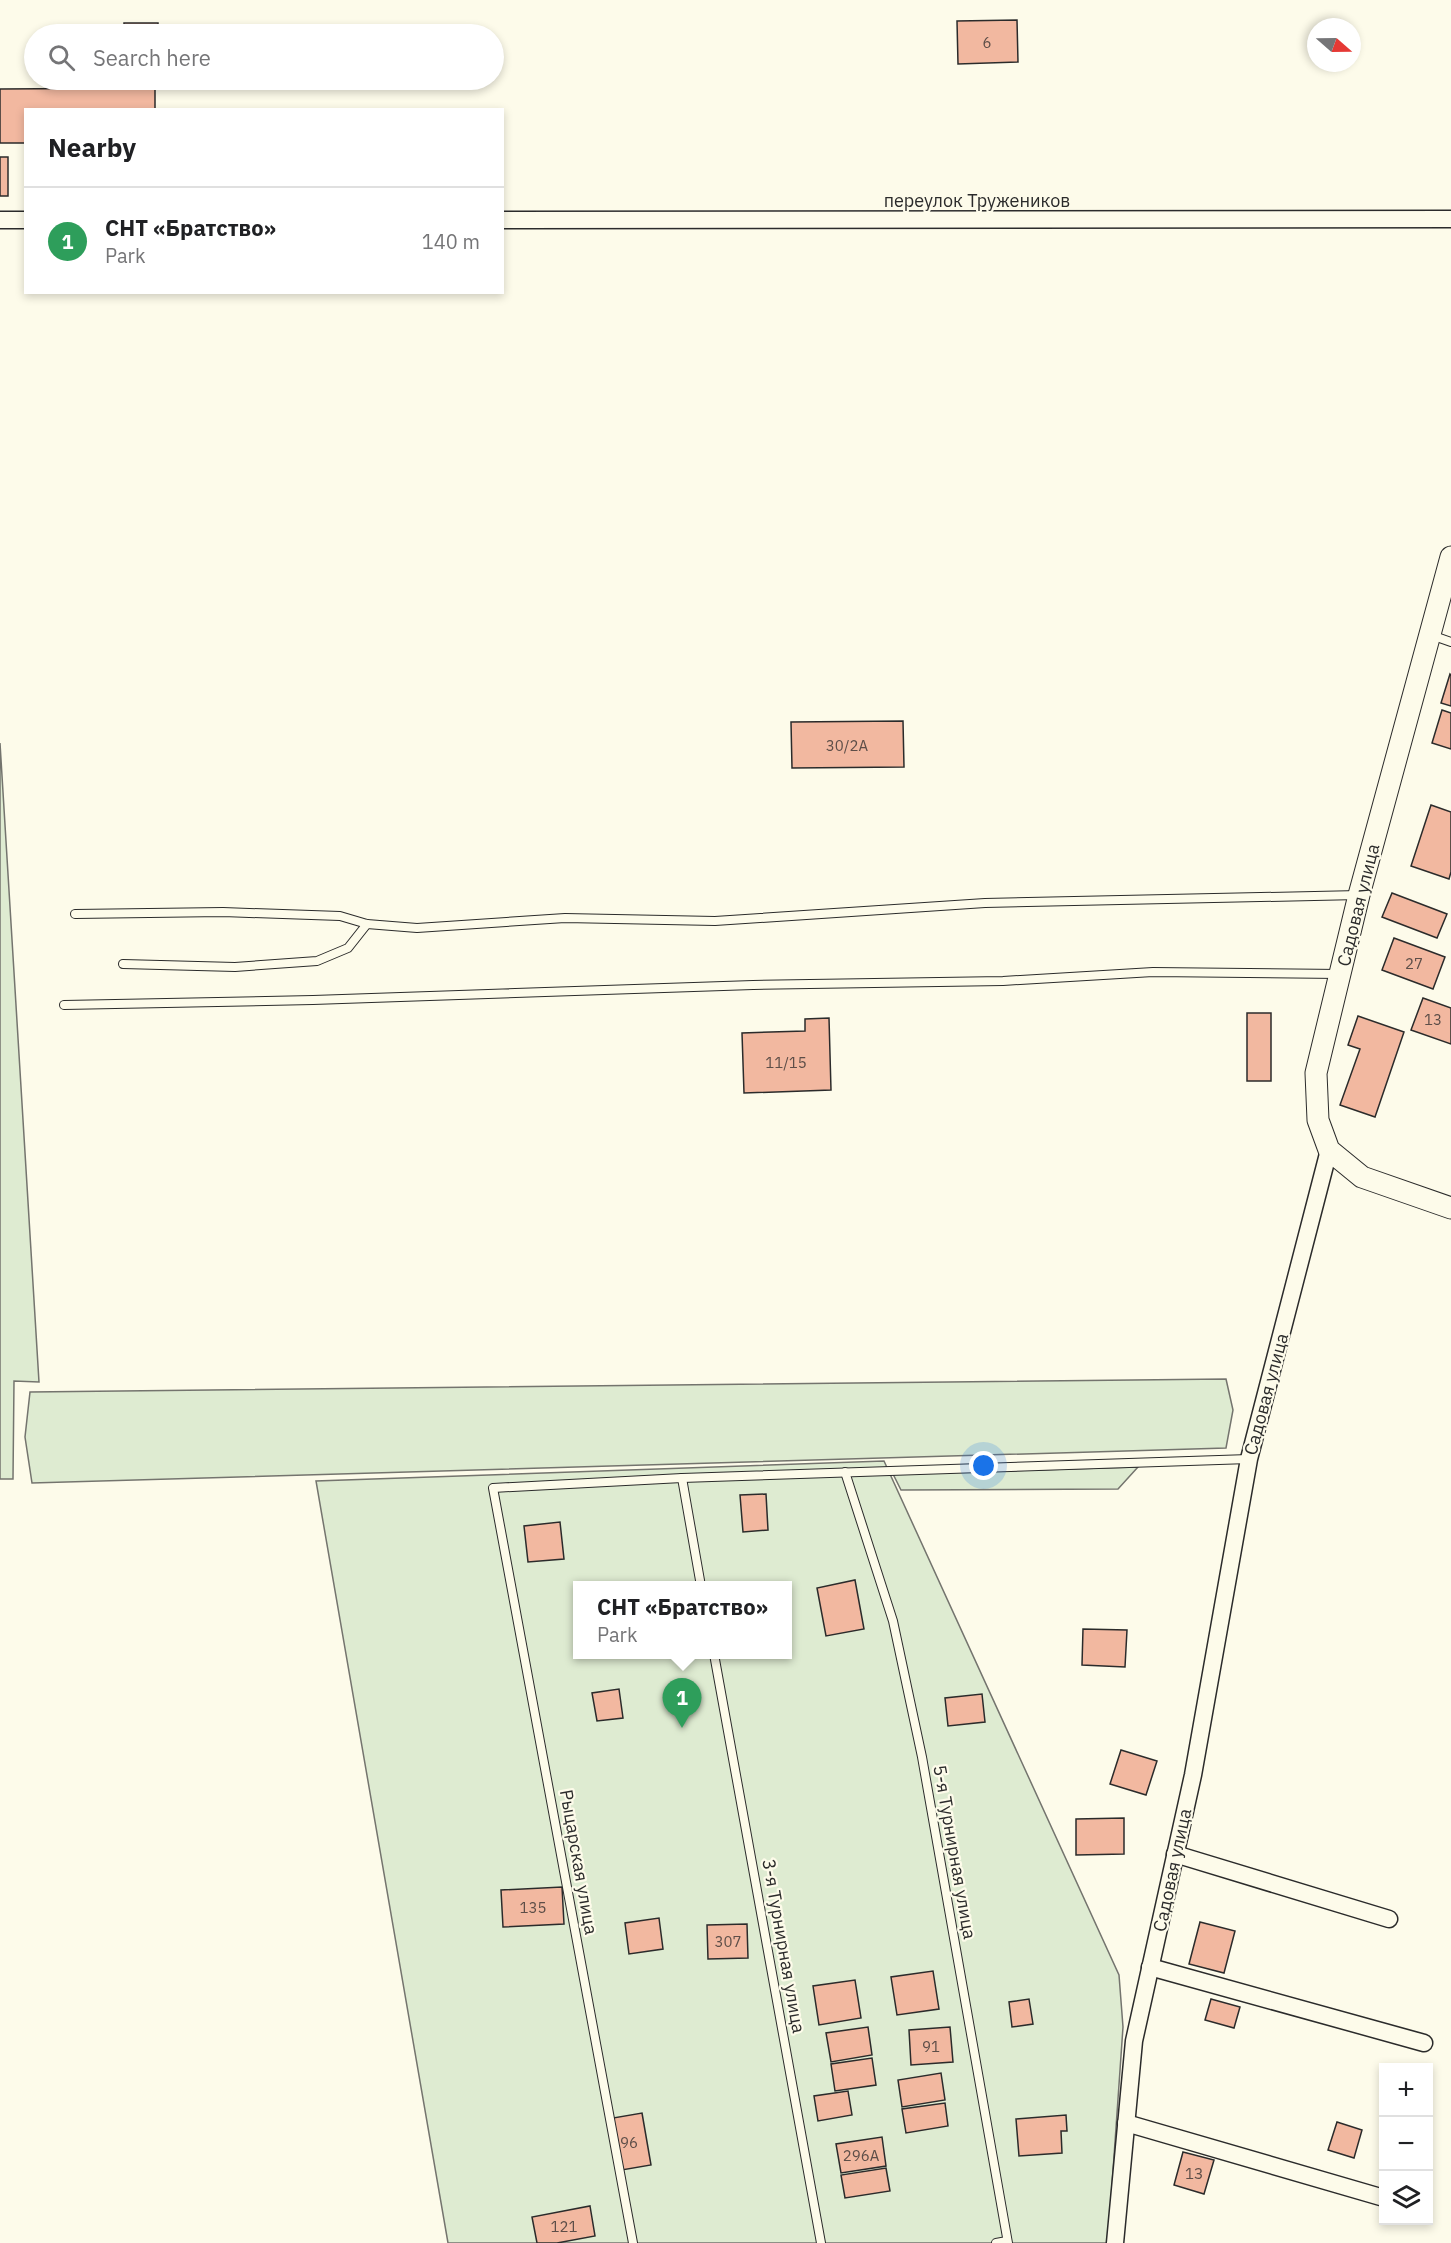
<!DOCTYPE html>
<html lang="en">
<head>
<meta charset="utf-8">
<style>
	:root { --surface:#fff; --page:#f2f2f2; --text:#202124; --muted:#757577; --line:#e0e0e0; --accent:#d93025 }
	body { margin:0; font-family:"IBM Plex Sans",sans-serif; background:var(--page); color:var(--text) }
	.controls { position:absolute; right:18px; bottom:18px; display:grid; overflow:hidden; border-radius:0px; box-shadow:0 3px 9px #0003 }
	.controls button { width:54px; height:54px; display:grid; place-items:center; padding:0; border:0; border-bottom:2px solid var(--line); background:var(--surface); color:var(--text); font:30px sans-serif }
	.compass { position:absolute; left:1307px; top:18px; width:54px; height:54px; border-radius:50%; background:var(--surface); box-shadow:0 3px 9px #0003; rotate:110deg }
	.you { position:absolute; left:984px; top:1466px; width:21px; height:21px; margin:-15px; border:4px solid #fff; border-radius:50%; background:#1a73e8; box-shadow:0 0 0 9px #1a73e833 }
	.badge { display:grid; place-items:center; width:39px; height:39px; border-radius:50%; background:var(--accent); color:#fff; font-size:20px; font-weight:700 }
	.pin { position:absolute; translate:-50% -50px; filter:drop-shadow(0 2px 3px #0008) }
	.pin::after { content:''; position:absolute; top:32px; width:21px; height:18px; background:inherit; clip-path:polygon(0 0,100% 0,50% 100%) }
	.popup { position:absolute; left:573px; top:1581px; width:219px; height:78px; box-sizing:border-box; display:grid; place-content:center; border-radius:0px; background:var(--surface); filter:drop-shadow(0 2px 4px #0005); font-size:20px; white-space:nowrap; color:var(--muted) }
	.popup b { font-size:22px; color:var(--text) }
	.popup::after { content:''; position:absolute; left:50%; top:100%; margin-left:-12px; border:12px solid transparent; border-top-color:var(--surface) }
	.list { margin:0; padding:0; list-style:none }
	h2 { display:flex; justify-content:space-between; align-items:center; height:78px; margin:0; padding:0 24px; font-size:26px }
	h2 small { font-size:20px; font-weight:400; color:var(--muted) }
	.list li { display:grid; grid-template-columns:39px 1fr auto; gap:18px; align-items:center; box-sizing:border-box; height:108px; padding:0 24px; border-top:2px solid var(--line) }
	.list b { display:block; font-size:22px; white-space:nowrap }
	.list p { margin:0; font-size:20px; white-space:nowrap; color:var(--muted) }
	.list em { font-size:20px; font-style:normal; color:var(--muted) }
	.icon { flex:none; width:33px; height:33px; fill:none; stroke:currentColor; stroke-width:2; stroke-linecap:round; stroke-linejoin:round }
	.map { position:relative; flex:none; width:1451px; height:2243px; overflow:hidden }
	.search { position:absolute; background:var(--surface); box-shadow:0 3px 9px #0003; left:24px; top:24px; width:480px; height:66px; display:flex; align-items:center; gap:15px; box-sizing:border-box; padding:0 21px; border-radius:33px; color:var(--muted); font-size:22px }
	.panel { position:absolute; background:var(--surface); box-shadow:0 3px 9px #0003; left:24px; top:108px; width:480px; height:186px; border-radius:0px }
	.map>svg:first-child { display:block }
	.green { fill:#deebd1; stroke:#74746e; stroke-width:1.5; fill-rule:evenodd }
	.building { fill:#f2b8a0; stroke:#2b2b2b; stroke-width:1.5 }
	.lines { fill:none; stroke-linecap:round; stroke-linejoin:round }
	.service-casing { stroke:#2b2b2b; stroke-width:10 }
	.minor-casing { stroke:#2b2b2b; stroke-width:19 }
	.tertiary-casing { stroke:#2b2b2b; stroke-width:23 }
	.service { stroke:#fdfbea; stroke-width:8 }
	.minor { stroke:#fdfbea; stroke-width:16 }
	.tertiary { stroke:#fdfbea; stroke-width:21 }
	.labels { text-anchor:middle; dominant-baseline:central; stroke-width:4.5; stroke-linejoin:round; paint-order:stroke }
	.number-label { font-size:15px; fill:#5d4e48 }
	.street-label { font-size:18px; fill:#2b2b2b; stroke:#fdfbea }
</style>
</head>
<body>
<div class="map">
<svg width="1451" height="2243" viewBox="0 0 1451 2243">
	<rect width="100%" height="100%" fill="#fdfbea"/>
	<g class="green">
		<polygon points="0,743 39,1382 14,1381 13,1479 0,1479"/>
		<polygon points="1226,1379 1233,1410 1226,1448 32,1483 25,1437 30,1392"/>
		<path d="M 884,1461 L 1119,1975 L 1123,2027 L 1108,2243 L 448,2243 L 316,1481 ZM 577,1586 L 787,1586 L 787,1654 L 577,1654 Z"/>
		<polygon points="1138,1467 1118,1489 901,1490 893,1474"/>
	</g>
	<g class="building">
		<polygon points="1017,20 1018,62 958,64 957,21"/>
		<rect x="124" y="23" width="34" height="11"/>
		<polygon points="155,88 155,110 26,110 26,143 0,143 0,89"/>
		<rect x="0" y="157" width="8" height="39"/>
		<polygon points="1450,674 1451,675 1451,706 1441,703"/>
		<polygon points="1442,710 1451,713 1451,749 1432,743"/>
		<polygon points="903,721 904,767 792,768 791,722"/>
		<polygon points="1431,805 1451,812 1451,872 1449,879 1411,866"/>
		<polygon points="1392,893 1447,914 1437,938 1382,917"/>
		<polygon points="1394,938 1445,957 1433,989 1382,970"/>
		<polygon points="1423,998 1451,1008 1451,1044 1411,1030"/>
		<rect x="1247" y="1013" width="24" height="68"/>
		<polygon points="1358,1016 1404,1032 1375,1117 1340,1105 1360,1049 1348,1045"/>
		<polygon points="829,1018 831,1090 744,1093 742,1033 805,1031 805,1019"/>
		<polygon points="766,1494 768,1530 743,1532 740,1495"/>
		<polygon points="560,1522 564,1559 528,1562 524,1526"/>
		<polygon points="855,1580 864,1629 826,1636 817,1588"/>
		<polygon points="1083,1629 1127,1630 1125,1667 1082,1665"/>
		<polygon points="619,1689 623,1718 597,1721 592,1693"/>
		<polygon points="982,1694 985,1722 948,1726 945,1698"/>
		<polygon points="1121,1750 1157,1761 1146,1795 1110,1784"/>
		<polygon points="1124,1818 1124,1854 1076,1855 1076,1819"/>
		<polygon points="562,1887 564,1924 503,1927 501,1890"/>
		<polygon points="659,1918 663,1949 629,1954 625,1923"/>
		<polygon points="1200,1922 1235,1931 1224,1973 1189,1964"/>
		<polygon points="747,1924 748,1958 708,1959 707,1925"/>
		<polygon points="933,1971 939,2009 897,2015 891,1977"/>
		<polygon points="855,1980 861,2018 819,2025 813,1986"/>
		<polygon points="1029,1999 1033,2024 1012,2027 1009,2002"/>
		<polygon points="1211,1999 1240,2007 1234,2028 1205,2020"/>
		<polygon points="868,2027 872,2055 831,2062 826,2033"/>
		<polygon points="950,2027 953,2062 911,2065 909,2030"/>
		<polygon points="872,2058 876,2085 835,2091 831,2064"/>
		<polygon points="941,2073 945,2100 902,2107 898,2080"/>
		<polygon points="848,2091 852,2115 818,2121 814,2096"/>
		<polygon points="945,2103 948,2126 906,2133 902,2109"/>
		<polygon points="642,2113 651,2165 616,2171 607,2119"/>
		<polygon points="1066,2115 1067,2131 1061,2131 1062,2153 1019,2156 1016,2119"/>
		<polygon points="1337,2122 1362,2130 1354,2158 1328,2150"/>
		<polygon points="882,2137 886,2166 841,2173 836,2144"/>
		<polygon points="1183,2152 1214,2160 1204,2194 1174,2185"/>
		<polygon points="886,2168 890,2191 845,2198 841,2175"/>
		<polygon points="590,2206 595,2236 557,2243 537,2243 532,2217"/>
	</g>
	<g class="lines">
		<defs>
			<g id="service">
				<polyline points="1431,635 1451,642"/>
				<polyline points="75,914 223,912 340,916 367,924 417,928 565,918 715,921 985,903 1359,895"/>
				<polyline points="123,964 235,967 317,961 348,948 367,924"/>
				<polyline points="64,1005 313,1000 753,985 1003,981 1153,972 1340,974"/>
				<polyline points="845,1472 893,1621 922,1757 1008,2243"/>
				<polyline points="682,1478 701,1586"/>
				<polyline points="714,1654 821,2243"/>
				<polyline points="633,2243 493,1488 682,1478 1249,1459"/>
				<polyline points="996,2243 1007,2241"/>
			</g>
			<g id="minor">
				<polyline points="0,220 26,220"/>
				<polyline points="502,220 1451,219"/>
				<polyline points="1175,1854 1389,1919"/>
				<polyline points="1150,1967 1424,2043"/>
				<polyline points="1126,2123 1384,2198"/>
				<polyline points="1115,2243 1134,2041 1193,1775 1249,1459 1329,1150"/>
			</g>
			<polyline id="tertiary" points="1451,557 1359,895 1316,1073 1318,1120 1329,1150 1362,1177 1451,1208"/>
		</defs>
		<use href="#service" class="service-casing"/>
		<use href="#minor" class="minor-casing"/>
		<use href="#tertiary" class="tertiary-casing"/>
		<use href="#service" class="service"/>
		<use href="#minor" class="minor"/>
		<use href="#tertiary" class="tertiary"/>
	</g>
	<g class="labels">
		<g class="number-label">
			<text x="987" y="42">6</text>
			<text x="847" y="745">30/2А</text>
			<text x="1414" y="963">27</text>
			<text x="1433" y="1019">13</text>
			<text x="786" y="1062">11/15</text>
			<text x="533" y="1907">135</text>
			<text x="728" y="1941">307</text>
			<text x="931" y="2046">91</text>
			<text x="629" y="2142">96</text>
			<text x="861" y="2155">296А</text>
			<text x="1194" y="2173">1З</text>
			<text x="564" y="2226">121</text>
		</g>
		<g class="street-label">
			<text x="977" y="200">переулок Тружеников</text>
			<text transform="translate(1358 905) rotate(-76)">Садовая улица</text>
			<text transform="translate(1266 1394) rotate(-75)">Садовая улица</text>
			<text transform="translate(955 1852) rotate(80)">5-я Турнирная улица</text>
			<text transform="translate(579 1862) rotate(80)">Рыцарская улица</text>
			<text transform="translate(1172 1870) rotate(-78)">Садовая улица</text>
			<text transform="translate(784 1946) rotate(80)">3-я Турнирная улица</text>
		</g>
	</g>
</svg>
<div class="controls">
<button>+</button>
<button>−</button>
<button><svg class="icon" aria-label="layers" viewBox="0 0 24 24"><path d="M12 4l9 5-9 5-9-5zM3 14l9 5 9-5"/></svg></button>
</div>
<svg class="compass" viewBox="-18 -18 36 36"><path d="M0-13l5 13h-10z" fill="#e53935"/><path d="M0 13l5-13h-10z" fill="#757577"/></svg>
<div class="you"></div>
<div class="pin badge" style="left:682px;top:1728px;background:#2e9e5b">1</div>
<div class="popup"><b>СНТ «Братство»</b>Park</div>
<div class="search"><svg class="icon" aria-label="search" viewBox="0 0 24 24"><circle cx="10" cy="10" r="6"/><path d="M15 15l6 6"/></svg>Search here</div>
<section class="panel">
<h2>Nearby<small></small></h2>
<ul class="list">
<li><span class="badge" style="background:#2e9e5b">1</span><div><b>СНТ «Братство»</b><p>Park</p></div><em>140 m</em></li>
</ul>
</section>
</div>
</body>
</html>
